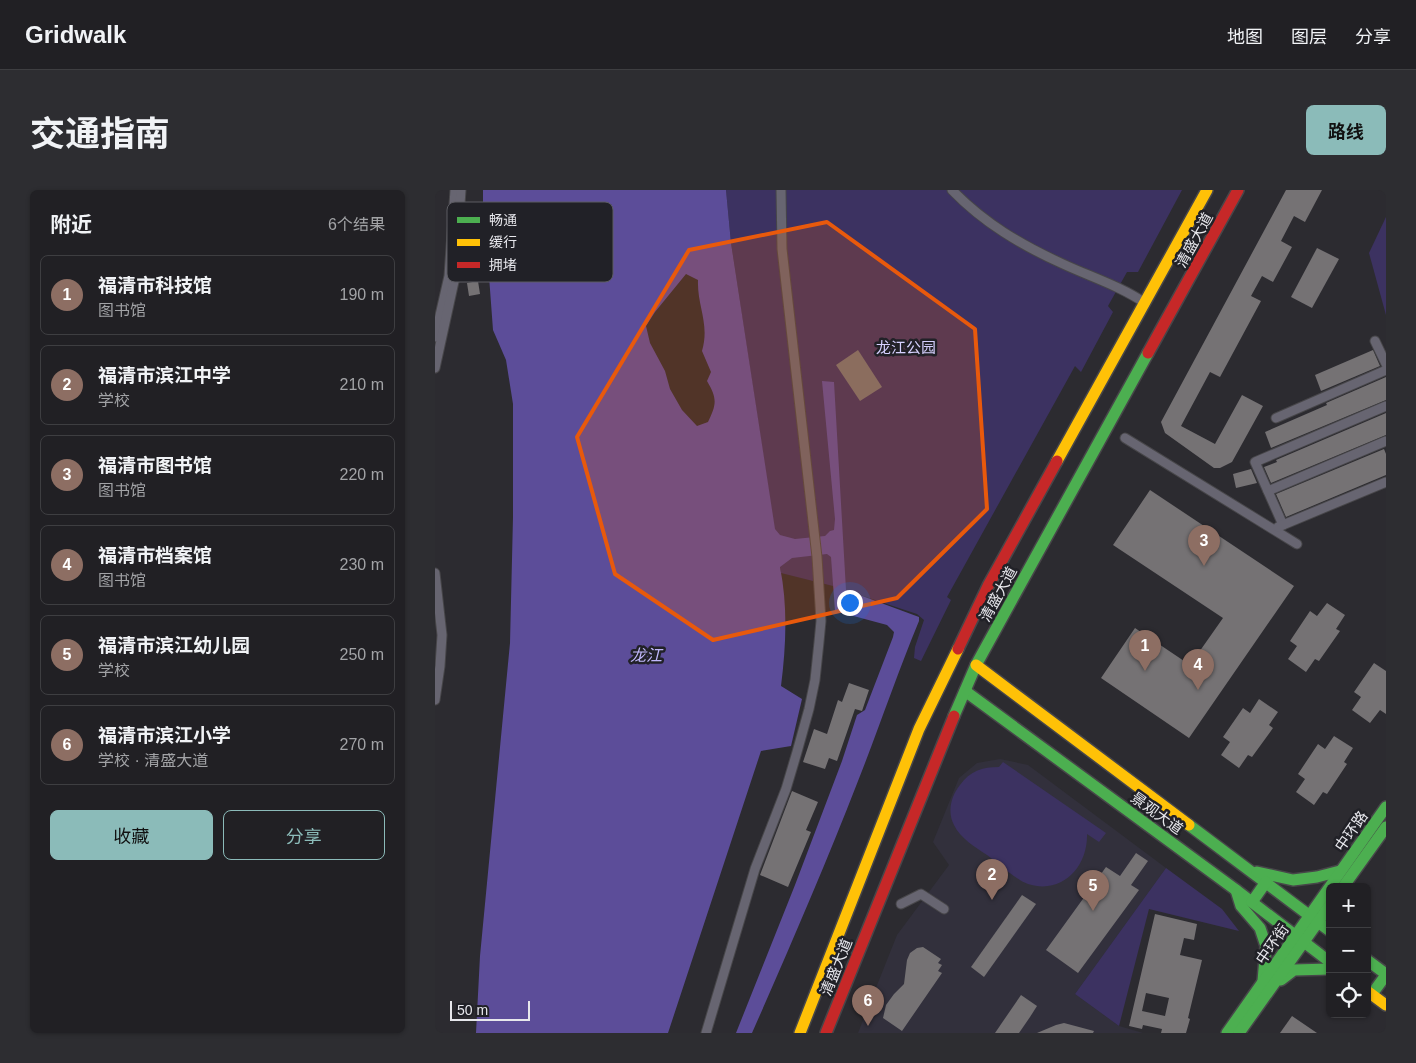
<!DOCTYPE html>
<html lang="zh">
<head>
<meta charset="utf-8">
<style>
	:root { --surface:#212024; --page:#2d2d31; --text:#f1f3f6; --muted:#a2a3a6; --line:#3e3e41; --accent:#8bbbb9 }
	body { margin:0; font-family:Arial,"Noto Sans SC",sans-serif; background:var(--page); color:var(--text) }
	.controls { position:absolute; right:15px; bottom:15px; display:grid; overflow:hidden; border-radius:8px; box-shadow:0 1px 4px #0004 }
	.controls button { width:45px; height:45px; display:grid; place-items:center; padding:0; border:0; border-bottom:1px solid var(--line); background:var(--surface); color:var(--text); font:25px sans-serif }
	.scale { position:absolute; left:15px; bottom:12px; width:80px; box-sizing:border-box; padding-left:5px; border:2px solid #e7e7ec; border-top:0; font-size:14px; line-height:18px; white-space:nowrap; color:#e7e7ec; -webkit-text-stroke:4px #212127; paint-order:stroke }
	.you { position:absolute; left:414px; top:412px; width:18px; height:18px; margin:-12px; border:4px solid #fff; border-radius:50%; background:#1a73e8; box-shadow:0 0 0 8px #1a73e833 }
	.badge { display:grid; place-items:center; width:32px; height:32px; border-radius:50%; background:var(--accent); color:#fff; font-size:16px; font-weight:700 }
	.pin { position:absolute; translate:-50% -41px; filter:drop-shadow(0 1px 2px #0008) }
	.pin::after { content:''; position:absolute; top:26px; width:18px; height:15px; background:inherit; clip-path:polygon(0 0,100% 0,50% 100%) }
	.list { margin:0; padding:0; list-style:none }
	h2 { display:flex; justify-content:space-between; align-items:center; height:65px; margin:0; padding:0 20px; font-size:21px }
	h2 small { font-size:16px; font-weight:400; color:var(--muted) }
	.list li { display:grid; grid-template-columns:32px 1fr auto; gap:15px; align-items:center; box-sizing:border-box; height:80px; margin:0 10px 10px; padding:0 10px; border:1px solid var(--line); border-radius:8px }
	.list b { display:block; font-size:19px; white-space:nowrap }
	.list p { margin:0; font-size:16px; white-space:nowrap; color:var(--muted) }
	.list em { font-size:16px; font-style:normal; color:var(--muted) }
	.actions { display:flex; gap:10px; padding:15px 20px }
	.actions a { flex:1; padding:11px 0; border:1px solid var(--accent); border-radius:8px; text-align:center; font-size:18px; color:var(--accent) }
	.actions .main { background:var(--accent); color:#111 }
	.icon { flex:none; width:28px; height:28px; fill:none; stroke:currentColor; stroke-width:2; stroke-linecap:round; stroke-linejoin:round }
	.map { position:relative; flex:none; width:951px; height:843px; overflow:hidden; border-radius:8px }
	header { display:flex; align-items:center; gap:30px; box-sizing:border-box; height:70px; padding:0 25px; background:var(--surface); border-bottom:1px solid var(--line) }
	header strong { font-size:24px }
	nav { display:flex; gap:28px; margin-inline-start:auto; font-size:18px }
	.intro { display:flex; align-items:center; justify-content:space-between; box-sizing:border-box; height:120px; padding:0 30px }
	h1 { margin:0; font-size:35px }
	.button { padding:12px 22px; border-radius:8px; background:var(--accent); color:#111; font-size:18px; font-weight:700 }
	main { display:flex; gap:30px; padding:0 30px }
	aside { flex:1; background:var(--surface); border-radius:8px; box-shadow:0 1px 4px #0004 }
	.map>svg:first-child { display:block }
	.built { fill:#32303c }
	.green { fill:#3c3261 }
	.water { fill:#5c4d99; fill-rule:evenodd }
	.building { fill:#757274; fill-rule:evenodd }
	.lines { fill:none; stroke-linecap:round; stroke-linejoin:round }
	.street-casing { stroke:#474649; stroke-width:11 }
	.fast-casing { stroke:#474649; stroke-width:14 }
	.slow-casing { stroke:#474649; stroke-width:14 }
	.jam-casing { stroke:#474649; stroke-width:14 }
	.street { stroke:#676571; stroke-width:9 }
	.fast { stroke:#4caf50; stroke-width:11 }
	.slow { stroke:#ffc107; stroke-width:11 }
	.jam { stroke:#c62828; stroke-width:11 }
	.marked { fill:#e8590c; fill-opacity:0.2; stroke:#e8590c; stroke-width:4; stroke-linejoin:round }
	.labels { text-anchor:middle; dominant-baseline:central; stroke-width:5; stroke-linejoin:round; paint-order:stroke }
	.street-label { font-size:15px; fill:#e7e7ec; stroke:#212127 }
	.park-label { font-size:15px; fill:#d6d1ff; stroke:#212127 }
	.water-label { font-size:16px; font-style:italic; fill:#c1b8fc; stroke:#212127 }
	.key { fill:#212127; stroke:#5c5c62; stroke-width:1 }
	.key-label { font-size:14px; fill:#e7e7ec }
</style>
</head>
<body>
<header>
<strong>Gridwalk</strong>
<nav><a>地图</a><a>图层</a><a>分享</a></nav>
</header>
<div class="intro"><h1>交通指南</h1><a class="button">路线</a></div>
<main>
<aside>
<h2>附近<small>6个结果</small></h2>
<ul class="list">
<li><span class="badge" style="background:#8d6e63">1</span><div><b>福清市科技馆</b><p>图书馆</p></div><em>190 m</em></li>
<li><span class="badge" style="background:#8d6e63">2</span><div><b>福清市滨江中学</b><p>学校</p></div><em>210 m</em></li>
<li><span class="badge" style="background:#8d6e63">3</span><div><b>福清市图书馆</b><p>图书馆</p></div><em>220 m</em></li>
<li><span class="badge" style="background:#8d6e63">4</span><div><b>福清市档案馆</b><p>图书馆</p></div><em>230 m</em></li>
<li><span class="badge" style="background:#8d6e63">5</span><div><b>福清市滨江幼儿园</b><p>学校</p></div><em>250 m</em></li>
<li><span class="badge" style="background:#8d6e63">6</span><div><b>福清市滨江小学</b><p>学校 · 清盛大道</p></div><em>270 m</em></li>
</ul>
<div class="actions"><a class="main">收藏</a><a>分享</a></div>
</aside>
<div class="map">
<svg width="951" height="843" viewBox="0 0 951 843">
	<rect width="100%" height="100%" fill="#2c2b30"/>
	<polygon class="built" points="565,569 593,575 731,678 640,804 684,836 708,843 423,843 462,745 514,675 498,652 524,588 542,573"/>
	<g class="green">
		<polygon points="291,0 747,0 703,82 692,82 673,116 678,122 646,182 640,176 512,407 516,410 486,471 479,468 480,457 489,430 482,424 398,396 346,383 296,53"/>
		<polygon points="951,27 951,125 934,63"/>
		<path d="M 568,572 L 671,643 L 664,652 L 652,644 C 653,677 627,705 593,694 C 581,690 563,673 552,665 C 540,657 525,648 519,635 C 512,622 516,606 525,595 C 535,581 547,577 564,577 Z"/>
		<polygon points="731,678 787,719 804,741 714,719 684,836 640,804"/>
	</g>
	<path class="water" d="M 48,0 L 291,0 L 296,53 L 340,339 L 345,345 L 360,349 L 390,346 L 395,341 L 399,340 L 400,329 L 387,191 L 399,192 L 411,400 L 484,427 L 484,431 C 462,484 444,538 423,591 C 390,676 354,759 317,843 L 301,843 L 360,695 L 407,571 L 422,525 L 430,520 L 458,447 L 459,442 L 452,435 L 400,421 L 396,367 L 392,364 L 357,368 L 345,377 C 353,416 351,457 346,496 L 367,509 L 356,556 L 326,561 L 233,843 L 41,843 L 45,766 L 75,453 L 78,327 L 78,214 L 71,170 L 58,140 L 54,86 L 47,76 L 59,66 L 48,23 ZM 251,84 L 263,90 C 262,116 275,134 267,161 L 276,182 L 272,191 C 282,208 282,214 273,232 L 262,236 L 247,220 L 235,199 L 230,181 L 215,153 L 211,136 L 220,122 Z"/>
	<g class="building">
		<polygon points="851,0 887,0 870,32 859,26 846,51 857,57 838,92 827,86 816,106 826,111 785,187 775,182 746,236 780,254 807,205 828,216 797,272 785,278 779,278 730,243 726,232"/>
		<polygon points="882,58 904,69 877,118 856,107"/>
		<polygon points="43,91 45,104 34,106 32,93"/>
		<polygon points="423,160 447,197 425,211 401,175"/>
		<polygon points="938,160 945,176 886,201 880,185"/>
		<polygon points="951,187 951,210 836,258 830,242 892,215 891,213"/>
		<polygon points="951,223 951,245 836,293 829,277 842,272 841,270"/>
		<polygon points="949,259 951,264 951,285 851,327 841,304"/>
		<polygon points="816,279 822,293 801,298 798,284"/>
		<polygon points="715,300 859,396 754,548 666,488 700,438 755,475 788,428 678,355"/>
		<polygon points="892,413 910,425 901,439 905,441 884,471 880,469 871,482 853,469 862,456 855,451 875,421 882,426"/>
		<polygon points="939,473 951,481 951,524 945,520 935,533 917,520 926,507 919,502"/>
		<polygon points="414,493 434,500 427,521 420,519 402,571 394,568 390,579 368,572 379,539 392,544 403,510 407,512"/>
		<polygon points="824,509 843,522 834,535 838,538 817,567 813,565 804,578 786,565 795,552 788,547 808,518 815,523"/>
		<polygon points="899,546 918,558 909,572 912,574 892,604 888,602 879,615 861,602 870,589 863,584 883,554 890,559"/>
		<polygon points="357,601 383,612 371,640 376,642 353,697 325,685"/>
		<polygon points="701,663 713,671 696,695 704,700 643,783 611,760 671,677 685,686"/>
		<polygon points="587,705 601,714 549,787 536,777"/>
		<path d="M 720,724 L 762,734 L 759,750 L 749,748 L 745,765 L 767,770 L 753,828 L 755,829 L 751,843 L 726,843 L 727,839 L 708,835 L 707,839 L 694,836 ZM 711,803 L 734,808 L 730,826 L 707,821 Z"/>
		<polygon points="488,757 506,769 503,773 507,775 503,781 507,783 467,841 448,828 451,815 459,804 469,794 472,770 475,763 482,758"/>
		<polygon points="586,805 602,816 595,827 584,843 560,843"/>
		<polygon points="857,826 882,843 845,843"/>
		<polygon points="629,833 659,841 658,843 602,843 621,835"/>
	</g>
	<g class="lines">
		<defs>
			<g id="street">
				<path d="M 517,0 C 549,33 586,55 628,74 C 656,87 685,96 710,113"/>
				<polyline points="0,147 14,86 20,0"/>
				<polyline points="940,151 951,174"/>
				<polyline points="0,178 20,87 26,0"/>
				<polyline points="841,228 951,180"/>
				<polyline points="690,248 862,354"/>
				<polyline points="833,301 951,251"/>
				<polyline points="848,335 820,272 951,216"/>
				<polyline points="843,337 951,292"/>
				<polyline points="0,383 7,445 5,476 0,510"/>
				<polyline points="466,714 486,704 509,719"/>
				<polyline points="271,843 320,679 351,599 362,562 374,519 380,490 384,452 386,431 382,367 347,59 346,0"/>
			</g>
			<g id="fast">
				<polyline points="530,501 801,700 895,772"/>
				<polyline points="519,526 541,475 713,163"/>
				<polyline points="754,635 895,741"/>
				<polyline points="822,682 858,690 882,687 905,681"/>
				<polyline points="908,697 951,637"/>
				<polyline points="801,700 806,716 825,738 831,756 828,791"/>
				<polyline points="817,712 831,692"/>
				<polyline points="932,770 951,784"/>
				<polyline points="846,790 859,780 895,779"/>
				<polyline points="937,804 951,785"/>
				<polyline points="792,843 951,617"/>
				<polyline points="804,843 895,715"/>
			</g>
			<g id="slow">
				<polyline points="622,271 772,0"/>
				<polyline points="541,475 754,635"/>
				<polyline points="932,801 951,815"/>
				<polyline points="365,843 484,539 523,459"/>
			</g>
			<g id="jam">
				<polyline points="713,163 803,0"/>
				<polyline points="523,459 553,396 622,271"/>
				<polyline points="391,843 519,526"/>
			</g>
		</defs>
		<use href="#street" class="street-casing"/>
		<use href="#fast" class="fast-casing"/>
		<use href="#slow" class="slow-casing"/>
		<use href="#jam" class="jam-casing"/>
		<use href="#street" class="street"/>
		<use href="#fast" class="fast"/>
		<use href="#slow" class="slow"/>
		<use href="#jam" class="jam"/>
	</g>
	<path class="marked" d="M 392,32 L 540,139 L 552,319 L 462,408 L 278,450 L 180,384 L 142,247 L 254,60 Z"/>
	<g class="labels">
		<g class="street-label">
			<text transform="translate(759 50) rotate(-61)">清盛大道</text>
			<text transform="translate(563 404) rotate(-61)">清盛大道</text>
			<text transform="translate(722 623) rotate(36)">景观大道</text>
			<text transform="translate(916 641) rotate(-55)">中环路</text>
			<text transform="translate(837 754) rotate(-55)">中环街</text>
			<text transform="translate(401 777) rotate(-68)">清盛大道</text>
		</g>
		<g class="park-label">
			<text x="471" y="157">龙江公园</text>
		</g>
		<g class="water-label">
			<text x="211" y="465">龙江</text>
		</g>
	</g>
	<rect x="12" y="12" width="166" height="80" rx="8" class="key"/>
	<rect x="22" y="27" width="23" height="6" fill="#4caf50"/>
	<rect x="22" y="49" width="23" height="7" fill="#ffc107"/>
	<rect x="22" y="72" width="23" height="6" fill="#c62828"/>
	<g class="key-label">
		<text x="54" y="35">畅通</text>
		<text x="54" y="57">缓行</text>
		<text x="54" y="80">拥堵</text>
	</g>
</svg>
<div class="controls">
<button>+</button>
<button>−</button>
<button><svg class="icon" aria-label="locate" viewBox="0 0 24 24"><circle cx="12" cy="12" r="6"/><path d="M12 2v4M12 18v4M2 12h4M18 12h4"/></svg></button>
</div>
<div class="scale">50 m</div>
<div class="you"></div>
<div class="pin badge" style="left:710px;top:481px;background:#8d6e63">1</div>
<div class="pin badge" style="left:557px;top:710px;background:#8d6e63">2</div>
<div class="pin badge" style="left:769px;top:376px;background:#8d6e63">3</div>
<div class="pin badge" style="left:763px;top:500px;background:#8d6e63">4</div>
<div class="pin badge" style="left:658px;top:721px;background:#8d6e63">5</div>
<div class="pin badge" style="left:433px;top:836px;background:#8d6e63">6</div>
</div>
</main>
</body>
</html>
